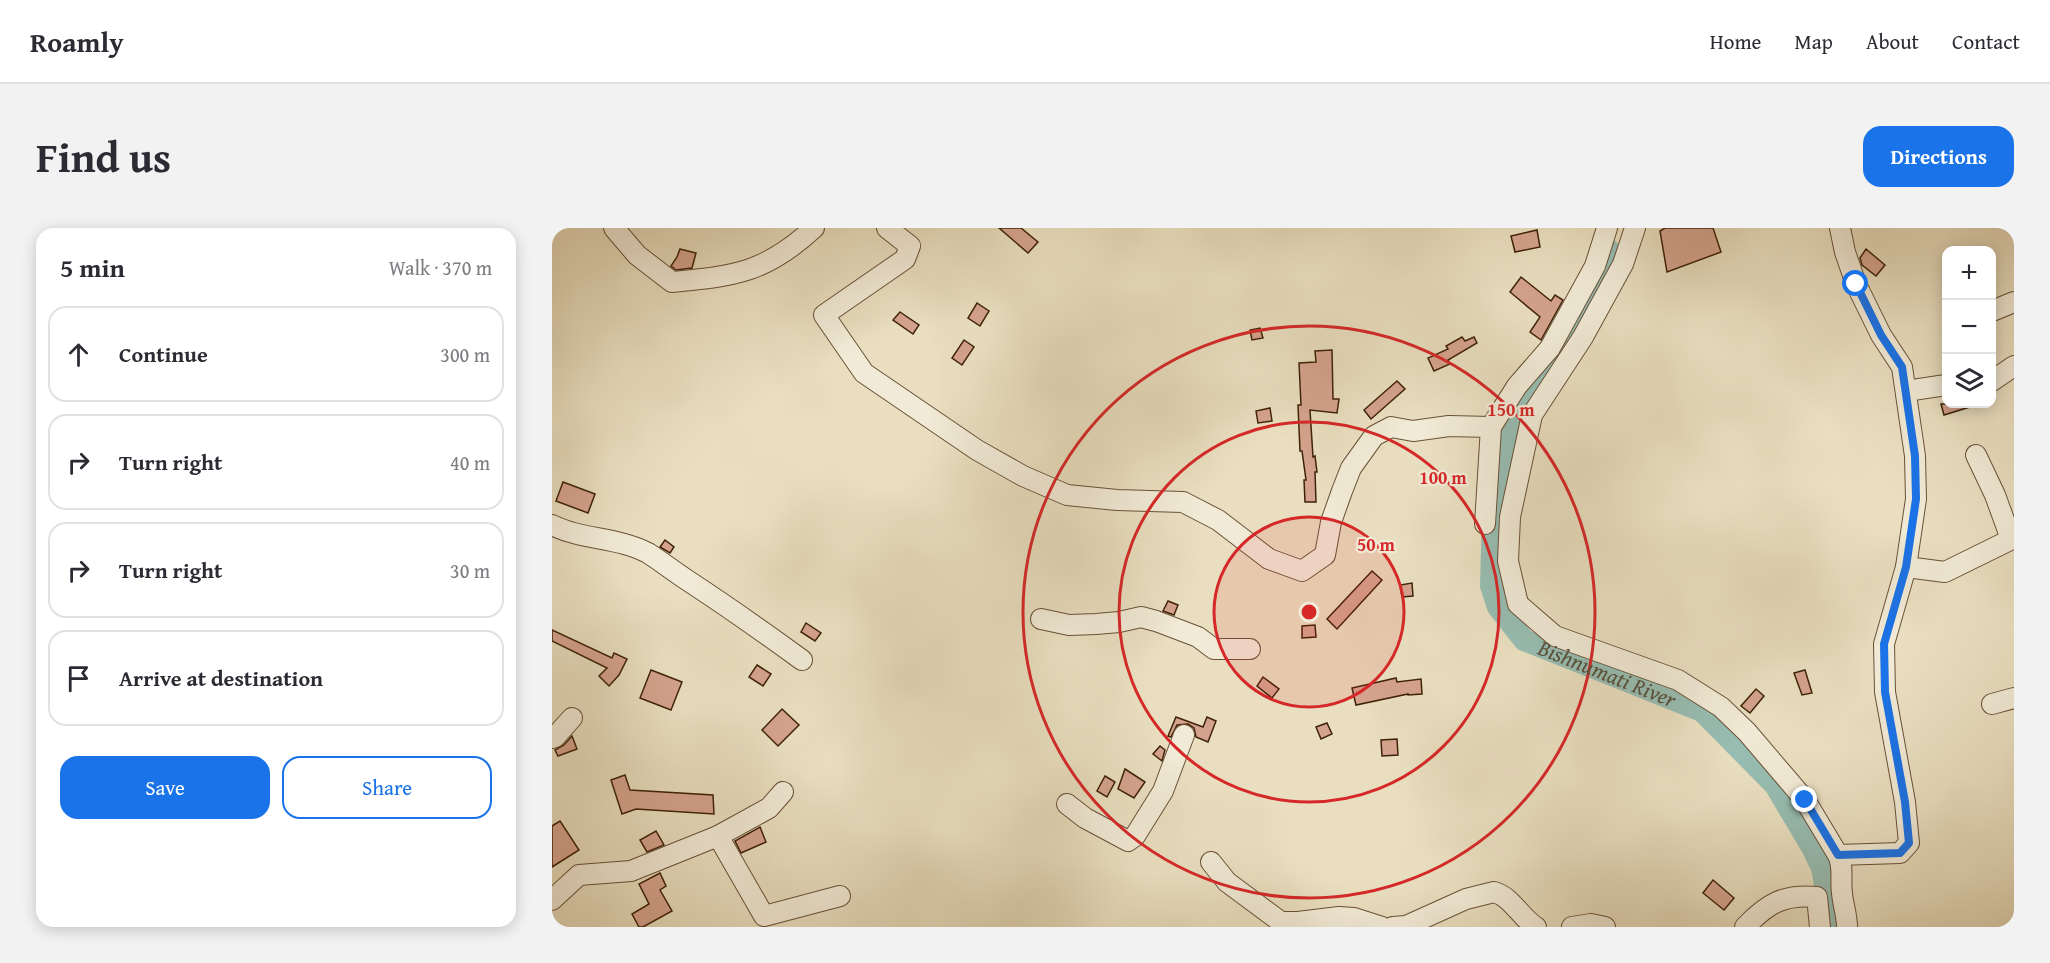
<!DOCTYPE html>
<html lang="en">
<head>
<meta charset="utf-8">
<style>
	:root { --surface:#fff; --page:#f2f2f3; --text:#2b2b33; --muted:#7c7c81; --line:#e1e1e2; --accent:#1a73e8 }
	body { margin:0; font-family:"Gentium Book Plus",serif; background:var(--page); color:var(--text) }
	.controls { position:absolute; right:18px; top:18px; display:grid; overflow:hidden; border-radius:12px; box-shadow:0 3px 15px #0003 }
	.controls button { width:54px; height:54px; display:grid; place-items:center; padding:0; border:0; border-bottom:2px solid var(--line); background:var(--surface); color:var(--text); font:30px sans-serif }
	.stop { position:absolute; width:18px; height:18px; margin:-14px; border:4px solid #1a73e8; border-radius:50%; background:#fff }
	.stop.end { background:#1a73e8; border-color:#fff; box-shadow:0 2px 6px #0008 }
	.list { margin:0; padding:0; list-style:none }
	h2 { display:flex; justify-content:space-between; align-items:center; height:78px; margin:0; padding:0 24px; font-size:26px }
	h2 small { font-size:20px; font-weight:400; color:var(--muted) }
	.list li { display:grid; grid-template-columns:39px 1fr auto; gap:18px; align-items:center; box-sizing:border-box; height:96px; margin:0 12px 12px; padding:0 12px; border:2px solid var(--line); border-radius:18px }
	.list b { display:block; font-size:22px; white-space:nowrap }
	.list em { font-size:20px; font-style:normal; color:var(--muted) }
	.actions { display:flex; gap:12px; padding:18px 24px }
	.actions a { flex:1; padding:14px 0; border:2px solid var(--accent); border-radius:18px; text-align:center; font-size:21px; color:var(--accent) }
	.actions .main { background:var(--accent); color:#fff }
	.icon { flex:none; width:33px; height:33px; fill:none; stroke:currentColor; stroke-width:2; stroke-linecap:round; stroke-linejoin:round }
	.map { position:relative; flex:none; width:1462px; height:699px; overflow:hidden; border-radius:18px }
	header { display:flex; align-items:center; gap:36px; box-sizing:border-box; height:84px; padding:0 30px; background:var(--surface); border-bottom:2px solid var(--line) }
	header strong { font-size:28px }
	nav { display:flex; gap:33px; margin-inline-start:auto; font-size:21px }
	.intro { display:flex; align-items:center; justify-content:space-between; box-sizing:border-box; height:144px; padding:0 36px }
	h1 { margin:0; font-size:42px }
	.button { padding:15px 27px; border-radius:18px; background:var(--accent); color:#fff; font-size:21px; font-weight:700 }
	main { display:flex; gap:36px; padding:0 36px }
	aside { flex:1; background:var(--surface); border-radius:18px; box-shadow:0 3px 15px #0003 }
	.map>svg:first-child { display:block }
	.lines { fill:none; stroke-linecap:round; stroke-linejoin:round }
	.river { stroke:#97bdb2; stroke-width:22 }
	.building { fill:#d5a38d; stroke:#3e2208; stroke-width:1.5 }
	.minor-casing { stroke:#695136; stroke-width:22 }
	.minor { stroke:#f1ead6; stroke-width:20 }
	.route { stroke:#1a73e8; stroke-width:8 }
	.ring { fill:none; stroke:#d62828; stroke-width:3 }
	.labels { text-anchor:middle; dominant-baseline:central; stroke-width:4.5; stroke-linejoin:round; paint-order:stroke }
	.water-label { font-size:22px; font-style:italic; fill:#59503b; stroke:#f1ead6 }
	.centre { fill:#d62828; stroke:#f1ead6; stroke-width:3 }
	.ring-label { font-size:18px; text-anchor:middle; font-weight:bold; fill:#d62828; stroke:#f1ead6; stroke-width:4.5; stroke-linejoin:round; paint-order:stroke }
</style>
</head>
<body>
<header>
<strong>Roamly</strong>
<nav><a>Home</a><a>Map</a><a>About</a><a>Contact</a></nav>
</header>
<div class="intro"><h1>Find us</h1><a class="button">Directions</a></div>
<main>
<aside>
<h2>5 min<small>Walk · 370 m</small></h2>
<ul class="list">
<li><svg class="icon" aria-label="ahead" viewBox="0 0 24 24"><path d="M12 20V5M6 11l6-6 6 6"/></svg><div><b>Continue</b></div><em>300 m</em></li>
<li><svg class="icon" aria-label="right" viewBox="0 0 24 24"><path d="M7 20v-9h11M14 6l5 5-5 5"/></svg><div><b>Turn right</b></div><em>40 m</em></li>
<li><svg class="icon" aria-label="right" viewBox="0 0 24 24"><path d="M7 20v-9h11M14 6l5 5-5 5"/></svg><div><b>Turn right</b></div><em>30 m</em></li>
<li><svg class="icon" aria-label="arrive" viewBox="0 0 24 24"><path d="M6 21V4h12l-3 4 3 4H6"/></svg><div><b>Arrive at destination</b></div></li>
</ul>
<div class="actions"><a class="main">Save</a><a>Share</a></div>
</aside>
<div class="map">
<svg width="1462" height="699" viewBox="0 0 1462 699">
	<rect width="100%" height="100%" fill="#e9dfc0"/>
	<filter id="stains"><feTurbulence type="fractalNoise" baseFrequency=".00333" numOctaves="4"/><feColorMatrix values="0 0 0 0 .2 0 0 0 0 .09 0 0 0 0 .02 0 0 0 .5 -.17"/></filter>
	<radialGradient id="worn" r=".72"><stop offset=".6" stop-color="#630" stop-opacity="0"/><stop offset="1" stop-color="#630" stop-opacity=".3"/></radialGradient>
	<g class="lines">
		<path class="river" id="s1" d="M 1056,21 L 1044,61 L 1004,133 L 963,191 L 949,231 L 941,284 L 939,358 L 946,379 L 972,412 L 1150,483 L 1223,557 L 1261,621 L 1270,640 L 1279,689 L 1278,699"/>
	</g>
	<g class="building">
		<polygon points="447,0 469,0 486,14 476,25"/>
		<polygon points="1113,0 1161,0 1169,24 1115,44 1108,3"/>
		<polygon points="985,2 988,19 963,24 959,8"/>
		<polygon points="128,21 144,25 140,40 124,42 119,38 125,29"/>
		<polygon points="1314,21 1333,37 1324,48 1310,37 1308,30"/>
		<polygon points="969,49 999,73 1003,67 1011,72 989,112 978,104 988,89 958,64"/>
		<polygon points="425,75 437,83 428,98 416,90"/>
		<polygon points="348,84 367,97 361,106 341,92"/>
		<polygon points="708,100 711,110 700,112 698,102"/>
		<polygon points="910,109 913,113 922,109 925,115 896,132 898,136 882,143 876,130 896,121 894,118"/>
		<polygon points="412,112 422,119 410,137 400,130"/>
		<polygon points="780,122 781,171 787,171 785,185 758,182 761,229 763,228 765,244 763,244 764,274 753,274 752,252 754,252 750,223 748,223 746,177 749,177 747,135 764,134 763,123"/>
		<polygon points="845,153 853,161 819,191 812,182"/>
		<polygon points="1389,176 1420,176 1421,178 1392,187"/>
		<polygon points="718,180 720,193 706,195 704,183"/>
		<polygon points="11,254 43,266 36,285 4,273"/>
		<polygon points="113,312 122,319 118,325 108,319"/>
		<polygon points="820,343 830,352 785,401 775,391"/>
		<polygon points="860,355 861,368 850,369 848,357"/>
		<polygon points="616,373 626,377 622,387 611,383"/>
		<polygon points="254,395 269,405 263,413 249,404"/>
		<polygon points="763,397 764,409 750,410 750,398"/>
		<polygon points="0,402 60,430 62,425 75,431 67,447 57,458 47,448 55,440 0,413"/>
		<polygon points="205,437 219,446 211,458 197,449"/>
		<polygon points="99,442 130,454 119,482 88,470"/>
		<polygon points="1253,442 1260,465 1250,467 1242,445"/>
		<polygon points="711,449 727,461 720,470 705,458"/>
		<polygon points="844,450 845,454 869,451 870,466 856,467 856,466 804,477 800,460"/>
		<polygon points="1204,461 1212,468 1198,485 1189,478"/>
		<polygon points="230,481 247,497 226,518 210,502"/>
		<polygon points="624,489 651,499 655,489 664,493 656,514 644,509 642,500 636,496 625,497 619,509 616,508"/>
		<polygon points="775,495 780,506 769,511 764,499"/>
		<polygon points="20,508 25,521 6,528 3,522 12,517"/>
		<polygon points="845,511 846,527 830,528 829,512"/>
		<polygon points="608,518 613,522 610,533 601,526"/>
		<polygon points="573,541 593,554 582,570 566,561"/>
		<polygon points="73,547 78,562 161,567 162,586 84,581 70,586 59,552"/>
		<polygon points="553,548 563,554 555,569 545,563"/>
		<polygon points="8,593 27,622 0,639 0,598"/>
		<polygon points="208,599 214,614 189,625 183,613"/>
		<polygon points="104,603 112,617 95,624 88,612"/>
		<polygon points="108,645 114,658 108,662 120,683 91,699 87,699 80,686 97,676 87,656"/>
		<polygon points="1161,652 1182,670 1172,682 1151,665"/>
	</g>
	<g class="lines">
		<defs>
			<g id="minor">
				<path d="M 62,0 L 85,27 L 120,54 C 183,48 213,45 262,0"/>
				<polyline points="335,0 358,18 353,31 272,87 312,145 425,222 471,248 515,267 565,272 631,274 666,292 717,331 750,343 773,327 779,294 790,263 799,240 822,208 839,199 861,203 897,198 939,199"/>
				<path d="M 1083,0 L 1071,36 L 1031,109 L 980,187 L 958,289 L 956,333 L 966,376 L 1003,408 L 1126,452 L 1169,479 L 1195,504 L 1253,572 L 1286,627 C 1292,639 1288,652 1290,665 C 1291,677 1295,687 1295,699"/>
				<polyline points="1440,83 1462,74"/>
				<polyline points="1440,153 1462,138"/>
				<polyline points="1354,163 1394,157"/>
				<polyline points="1424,227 1443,267 1459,311"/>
				<polyline points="933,296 939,199 965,158 998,120 1043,38 1055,0"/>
				<path d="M 0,297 C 30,312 66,309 96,325 C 110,334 124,345 138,354 C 176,379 213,405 250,432"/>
				<polyline points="1354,339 1393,344 1462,310"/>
				<polyline points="489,391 517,397 544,396 567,394 589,389 604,393 646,409 662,421 698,421"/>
				<polyline points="1440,476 1462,470"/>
				<polyline points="0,510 3,509 20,490"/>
				<polyline points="515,576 533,590 576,613 583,608 611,563 632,507"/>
				<polyline points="166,608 212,688 288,668"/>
				<polyline points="1286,627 1348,625 1357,615 1353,574 1333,464 1332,416 1354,339 1364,271 1363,228 1350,139 1329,107 1304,56 1293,24 1288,0"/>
				<polyline points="659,634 675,654 729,694 746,694 787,689 802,690 830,699"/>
				<polyline points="0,672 27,647 79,643 166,608 217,580 231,564"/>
				<path d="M 841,699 L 854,698 L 914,671 L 942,664 C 960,669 968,689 984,699"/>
				<polyline points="1020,699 1039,696 1053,699"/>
				<path d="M 1193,699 C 1216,675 1232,666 1265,669 L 1268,699"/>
			</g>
		</defs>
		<use href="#minor" class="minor-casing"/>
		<use href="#minor" class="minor"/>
	</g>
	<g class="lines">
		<polyline class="route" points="1253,572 1286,627 1348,625 1357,615 1353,574 1333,464 1332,416 1354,339 1364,271 1363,228 1350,139 1329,107 1304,56"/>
	</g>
	<circle cx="757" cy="384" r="95" fill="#d62828" fill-opacity=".12"/>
	<g class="ring">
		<circle cx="757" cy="384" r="95"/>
		<circle cx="757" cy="384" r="190"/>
		<circle cx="757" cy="384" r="286"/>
	</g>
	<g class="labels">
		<g class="water-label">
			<text stroke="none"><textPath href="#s1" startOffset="519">Bishnumati River</textPath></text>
		</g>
	</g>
	<circle cx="757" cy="384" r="9" class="centre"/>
	<g class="ring-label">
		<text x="959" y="188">150 m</text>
		<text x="891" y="256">100 m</text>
		<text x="824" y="323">50 m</text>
	</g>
	<rect width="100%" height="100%" filter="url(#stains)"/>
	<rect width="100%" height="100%" fill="url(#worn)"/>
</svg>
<div class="controls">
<button>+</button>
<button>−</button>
<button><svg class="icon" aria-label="layers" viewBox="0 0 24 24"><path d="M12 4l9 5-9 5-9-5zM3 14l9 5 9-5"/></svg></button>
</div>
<div class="stop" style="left:1304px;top:56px"></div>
<div class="stop end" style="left:1253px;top:572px"></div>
</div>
</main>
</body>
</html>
